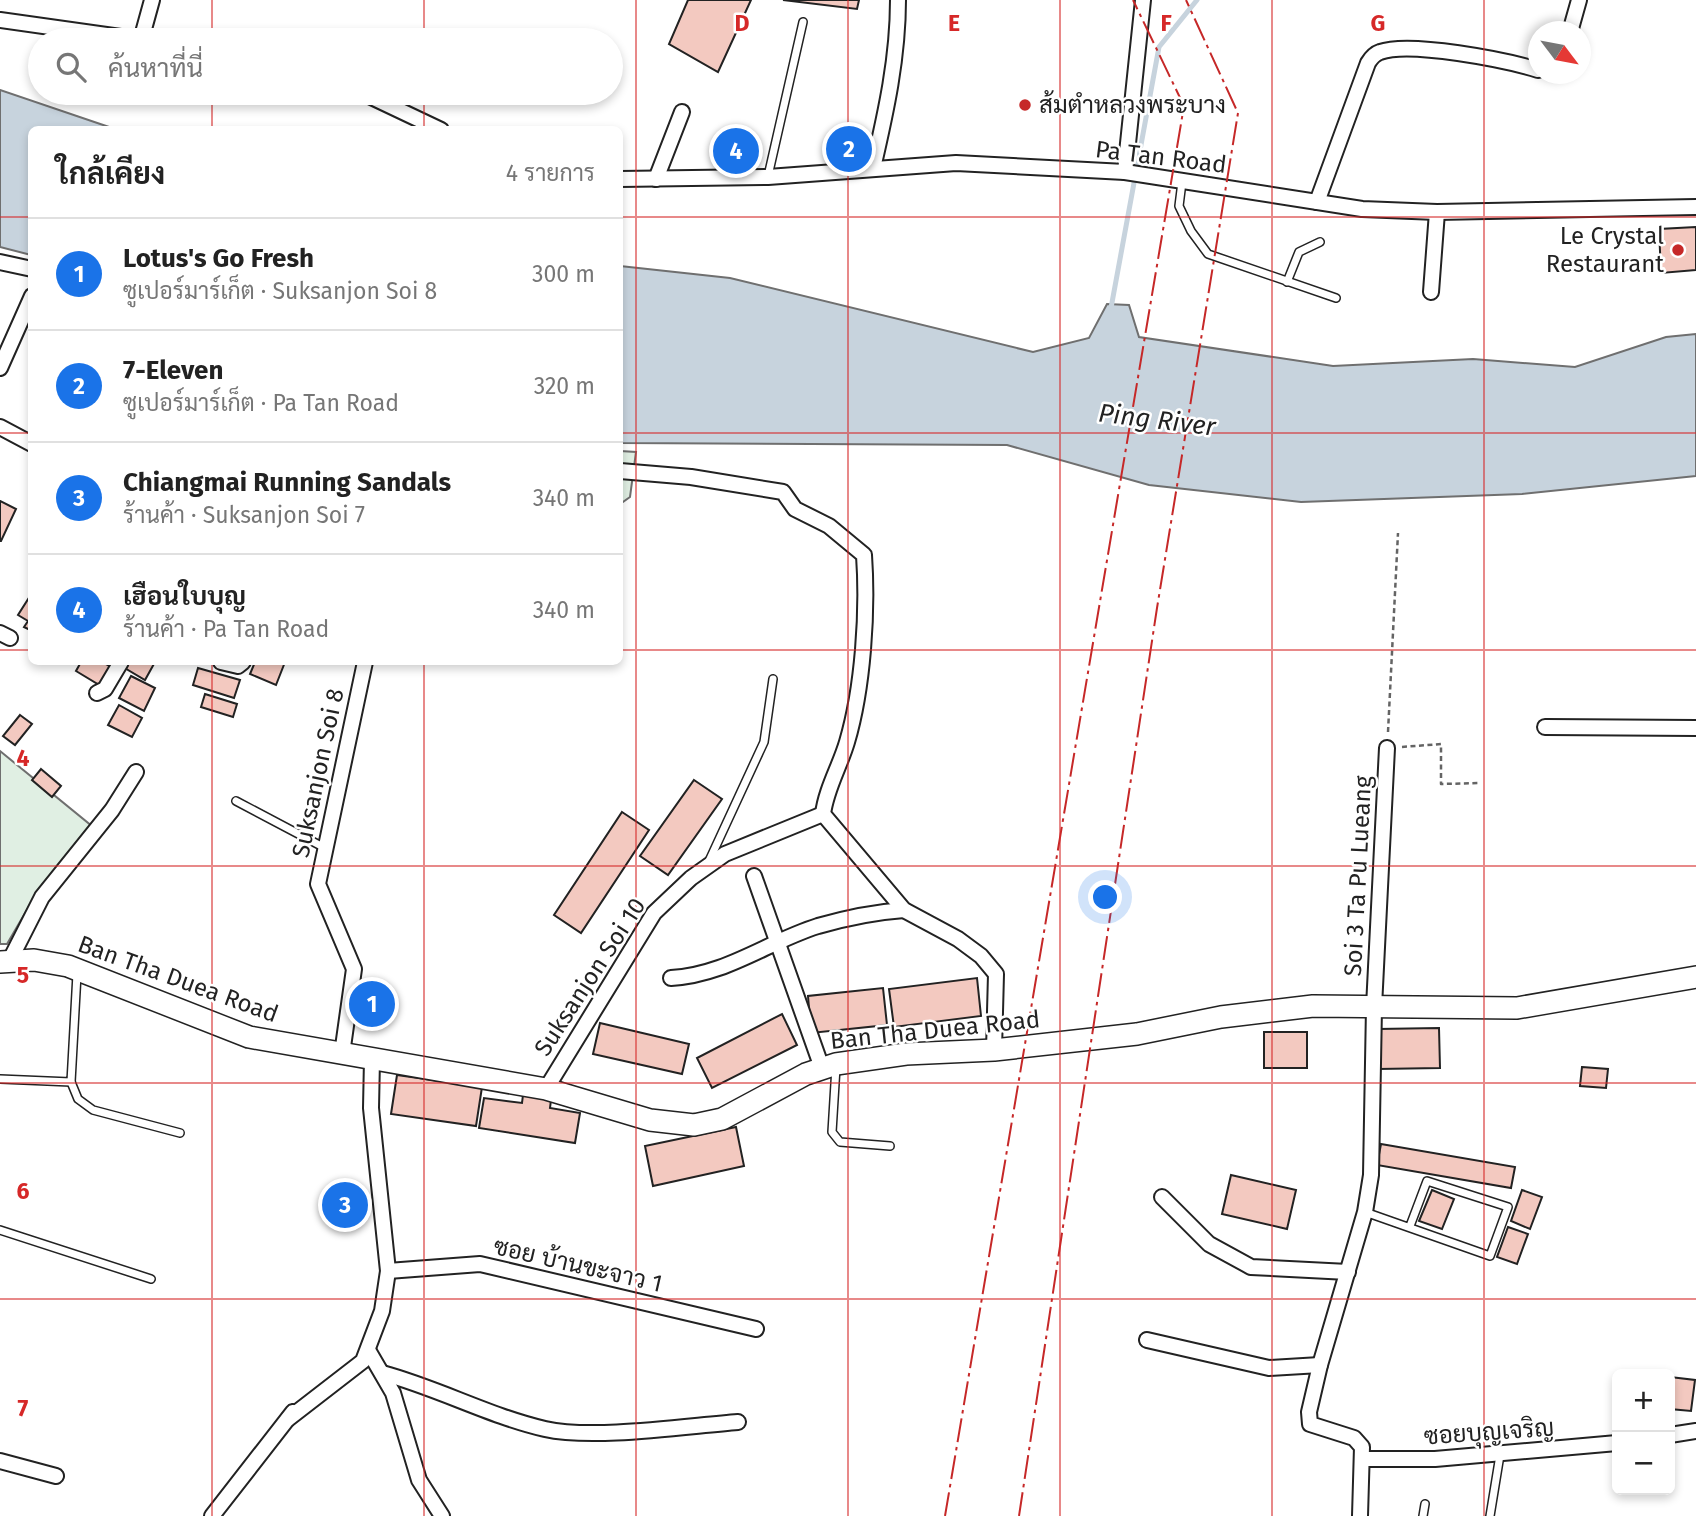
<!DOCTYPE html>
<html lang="th">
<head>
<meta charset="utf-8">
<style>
	:root { --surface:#fff; --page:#f6f6f6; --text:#222; --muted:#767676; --line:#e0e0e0; --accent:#1a73e8 }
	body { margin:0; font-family:"Fira Sans",Sarabun,sans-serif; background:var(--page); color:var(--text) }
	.controls { position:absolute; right:21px; bottom:21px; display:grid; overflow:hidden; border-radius:10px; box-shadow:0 4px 10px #0003 }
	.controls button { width:63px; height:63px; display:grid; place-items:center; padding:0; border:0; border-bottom:2px solid var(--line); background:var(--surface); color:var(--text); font:35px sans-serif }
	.compass { position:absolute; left:1528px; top:21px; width:63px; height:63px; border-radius:50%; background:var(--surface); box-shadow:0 4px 10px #0003; rotate:122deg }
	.you { position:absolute; left:1106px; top:898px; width:24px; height:24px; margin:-18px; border:5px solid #fff; border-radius:50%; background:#1a73e8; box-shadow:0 0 0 10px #1a73e833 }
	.badge { display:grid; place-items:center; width:46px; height:46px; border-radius:50%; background:var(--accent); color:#fff; font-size:23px; font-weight:700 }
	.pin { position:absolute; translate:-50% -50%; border:4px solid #fff; box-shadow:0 2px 7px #0006 }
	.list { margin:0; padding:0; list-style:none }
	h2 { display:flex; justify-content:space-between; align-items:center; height:91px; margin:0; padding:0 28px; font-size:30px }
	h2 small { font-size:23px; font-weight:400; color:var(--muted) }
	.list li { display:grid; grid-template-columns:46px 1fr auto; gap:21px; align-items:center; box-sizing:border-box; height:112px; padding:0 28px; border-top:2px solid var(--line) }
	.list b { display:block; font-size:26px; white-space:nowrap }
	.list p { margin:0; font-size:23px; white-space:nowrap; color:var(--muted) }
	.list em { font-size:23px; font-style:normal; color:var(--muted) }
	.icon { flex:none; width:38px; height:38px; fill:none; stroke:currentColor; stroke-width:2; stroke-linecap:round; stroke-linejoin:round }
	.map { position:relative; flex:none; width:1696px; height:1516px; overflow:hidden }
	.search { position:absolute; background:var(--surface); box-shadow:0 4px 10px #0003; left:28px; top:28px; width:595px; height:77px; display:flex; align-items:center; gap:18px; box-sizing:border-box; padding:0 24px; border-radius:38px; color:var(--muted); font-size:26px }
	.panel { position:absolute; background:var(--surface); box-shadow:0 4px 10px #0003; left:28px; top:126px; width:595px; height:539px; border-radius:10px }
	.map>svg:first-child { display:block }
	.green { fill:#e0efe3; stroke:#6f6f6f; stroke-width:2 }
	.water { fill:#c7d3dd; stroke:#6f6f6f; stroke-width:2 }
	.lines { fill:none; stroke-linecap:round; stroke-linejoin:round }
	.stream { stroke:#c7d3dd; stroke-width:5 }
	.building { fill:#f3c9c0; stroke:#222; stroke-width:2 }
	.lane-casing { stroke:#222; stroke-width:10 }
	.street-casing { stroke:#222; stroke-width:18 }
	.secondary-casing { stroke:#222; stroke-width:24 }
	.path { stroke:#646464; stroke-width:2.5; stroke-dasharray:5 3.5; stroke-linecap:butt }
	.lane { stroke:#fff; stroke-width:7 }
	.street { stroke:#fff; stroke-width:14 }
	.secondary { stroke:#fff; stroke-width:21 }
	.power { stroke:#c62828; stroke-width:2; stroke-dasharray:24 5 3.5 5; stroke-linecap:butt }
	.grid { fill:none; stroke:#d62828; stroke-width:2; stroke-opacity:0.55 }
	.poi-dot { fill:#c62828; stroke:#fff; stroke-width:2.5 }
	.labels { text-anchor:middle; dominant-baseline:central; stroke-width:5; stroke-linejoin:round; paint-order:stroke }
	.poi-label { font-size:24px; fill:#222; stroke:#fff; text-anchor:start }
	.street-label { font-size:24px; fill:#222; stroke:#fff }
	.water-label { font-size:26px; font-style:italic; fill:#222; stroke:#fff }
	.grid-label { font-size:23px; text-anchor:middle; font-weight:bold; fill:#d62828; stroke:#fff; stroke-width:5; stroke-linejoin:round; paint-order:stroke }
</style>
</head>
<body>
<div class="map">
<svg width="1696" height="1516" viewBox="0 0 1696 1516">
	<rect width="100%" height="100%" fill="#fff"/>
	<g class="green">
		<polygon points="620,451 636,452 630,497 620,504"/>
		<polygon points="0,751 93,827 35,896 7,944 0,944"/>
	</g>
	<g class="water">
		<polygon points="0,90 115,129 32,130 31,255 0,247"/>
		<polygon points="620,266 730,278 1033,352 1089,338 1107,304 1129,305 1139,337 1333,366 1473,359 1575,367 1666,337 1696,334 1696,476 1522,494 1301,502 1149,485 1007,445 620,443"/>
	</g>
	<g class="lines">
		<polyline class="stream" points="1111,308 1159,47 1197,0"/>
	</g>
	<g class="building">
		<polygon points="688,0 751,0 718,72 669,44"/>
		<polygon points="783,0 859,0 857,9"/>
		<polygon points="1696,227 1696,270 1661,273 1659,229"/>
		<polygon points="0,501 16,509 1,541 0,541"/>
		<polygon points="32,593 32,631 24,627 28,621 18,615"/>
		<polygon points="81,662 102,662 111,667 101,686 76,671"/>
		<polygon points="126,662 155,662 145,680 123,667"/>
		<polygon points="255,662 285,662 276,685 250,674"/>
		<polygon points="198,668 240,680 234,698 193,685"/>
		<polygon points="131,676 155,688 144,711 119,698"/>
		<polygon points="205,694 237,704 233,717 201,707"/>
		<polygon points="119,705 142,718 132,737 108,725"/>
		<polygon points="20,715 32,724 15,745 3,736"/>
		<polygon points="41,769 61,786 52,797 32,780"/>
		<polygon points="694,780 722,799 668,875 640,856"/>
		<polygon points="622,812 649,830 581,933 554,915"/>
		<polygon points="977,978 981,1016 894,1027 889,989"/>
		<polygon points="883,988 887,1025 811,1033 808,996"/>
		<polygon points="782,1014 797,1045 712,1088 697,1058"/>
		<polygon points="600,1023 689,1044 682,1074 593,1054"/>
		<polygon points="1439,1028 1440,1068 1378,1069 1378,1029"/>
		<rect x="1264" y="1032" width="43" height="36"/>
		<polygon points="1582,1067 1608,1069 1606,1088 1580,1086"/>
		<polygon points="397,1075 482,1087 476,1126 391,1114"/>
		<polygon points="523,1095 551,1100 550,1108 580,1113 575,1143 479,1128 484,1098 522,1103"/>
		<polygon points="736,1127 744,1166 653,1186 645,1146"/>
		<polygon points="1381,1144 1515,1167 1511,1188 1377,1165"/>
		<polygon points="1231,1175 1296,1190 1287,1229 1222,1214"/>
		<polygon points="1432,1190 1454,1199 1442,1229 1419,1221"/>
		<polygon points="1522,1190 1542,1197 1530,1229 1511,1221"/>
		<polygon points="1508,1227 1528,1234 1517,1264 1497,1257"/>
		<polygon points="1670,1377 1695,1380 1691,1411 1670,1409"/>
	</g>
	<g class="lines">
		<defs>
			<g id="lane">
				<polyline points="768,176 803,22"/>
				<polyline points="1182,182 1179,206 1191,231 1208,254 1336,298"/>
				<polyline points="1287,282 1299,252 1320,242"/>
				<polyline points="236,801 325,848"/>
				<polyline points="709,861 764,742 773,679"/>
				<polyline points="836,1067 832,1132 840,1142 890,1146"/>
				<polyline points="0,1079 71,1082 77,974"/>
				<polyline points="71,1082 78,1099 93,1110 180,1133"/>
				<polyline points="1365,1212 1490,1256 1508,1207 1427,1181 1410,1226"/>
				<polyline points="0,1230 151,1279"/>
				<polyline points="1423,1516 1425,1504"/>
				<polyline points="1490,1516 1500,1455"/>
			</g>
			<g id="street">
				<polyline points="0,20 142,40"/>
				<polyline points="1570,32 1579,0"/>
				<polyline points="141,40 152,0"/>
				<polyline points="363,93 441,130"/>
				<path d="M 873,168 C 886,112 898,58 898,0"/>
				<polyline points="1125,172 1143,0"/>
				<polyline points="620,179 768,177 956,163 1125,172 1362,209 1437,212 1696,207"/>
				<polyline points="656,179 682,112"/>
				<path d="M 1317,202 L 1368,63 C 1371,58 1374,54 1380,52 C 1410,41 1506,60 1538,70"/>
				<polyline points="0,262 32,269"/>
				<polyline points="1431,292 1437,212"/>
				<polyline points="0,368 32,296"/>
				<polyline points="0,427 32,444"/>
				<path d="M 620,471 L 691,477 L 783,492 L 795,509 L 829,526 L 864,555 C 868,612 863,688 847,742 C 840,766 826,789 823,814 L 904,910 L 958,939 L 981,956 L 996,974 L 994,1050"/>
				<polyline points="0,633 10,638"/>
				<polyline points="221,662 238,666 243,662"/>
				<polyline points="97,693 105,689 121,662"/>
				<polyline points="1545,727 1696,728"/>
				<polyline points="754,876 822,1068"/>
				<polyline points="9,962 42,897 112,810 136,772"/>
				<path d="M 671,978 C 726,975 767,942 818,926 C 846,918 876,912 904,910"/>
				<polyline points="342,1054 354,969 318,884 365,662"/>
				<polyline points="546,1089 654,913 691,878 725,854 823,814"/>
				<polyline points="1162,1197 1209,1244 1251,1267 1348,1272"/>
				<polyline points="388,1271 480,1264 756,1329"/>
				<polyline points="1147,1340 1269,1368 1320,1365"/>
				<polyline points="368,1350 393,1393 419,1480 442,1516"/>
				<path d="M 382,1373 C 438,1388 489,1416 545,1429 C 594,1440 686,1426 738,1422"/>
				<polyline points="288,1419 363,1361 382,1311 388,1271 371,1108 372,1059"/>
				<polyline points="1670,1435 1696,1431"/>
				<polyline points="1364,1459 1435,1459 1617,1443"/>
				<polyline points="0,1461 56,1476"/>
				<polyline points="212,1516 293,1412"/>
				<polyline points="1360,1516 1362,1447 1354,1438 1310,1424 1309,1412 1320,1365 1365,1212 1371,1175 1374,1007 1387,748"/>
			</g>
			<polyline id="secondary" points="0,962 34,960 68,966 249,1037 546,1089 650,1120 694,1125 722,1119 806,1074 836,1064 906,1054 994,1050 1137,1034 1221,1017 1313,1006 1517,1008 1696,977"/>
		</defs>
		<use href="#lane" class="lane-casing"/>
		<use href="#street" class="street-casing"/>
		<use href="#secondary" class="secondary-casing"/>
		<g class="path">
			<polyline points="1388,732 1398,533"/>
			<polyline points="1402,747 1441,744 1441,784 1480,783"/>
		</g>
		<use href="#lane" class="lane"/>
		<use href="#street" class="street"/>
		<use href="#secondary" class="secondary"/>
		<g class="power">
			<polyline points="945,1516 1184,106 1133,0"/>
			<polyline points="1019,1516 1157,608 1238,113 1186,0"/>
		</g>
	</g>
	<path class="grid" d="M 212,0 L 212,40M 424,0 L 424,40M 636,0 L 636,1516M 848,0 L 848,1516M 1060,0 L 1060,1516M 1272,0 L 1272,1516M 1484,0 L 1484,1516M 212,93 L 212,130M 424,93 L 424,130M 0,217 L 32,217M 620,217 L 1696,217M 0,433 L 32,433M 620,433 L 1696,433M 0,650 L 32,650M 620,650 L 1696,650M 212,662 L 212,1516M 424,662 L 424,1516M 0,866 L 1696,866M 0,1083 L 1696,1083M 0,1299 L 1696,1299"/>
	<g class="poi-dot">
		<circle cx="1025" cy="105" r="7"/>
		<circle cx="1678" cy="250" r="7"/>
	</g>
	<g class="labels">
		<g class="poi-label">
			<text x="1039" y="105">ส้มตำหลวงพระบาง</text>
			<text x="1664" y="236" text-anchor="end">Le Crystal<tspan x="1664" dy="28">Restaurant</tspan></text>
		</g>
		<g class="street-label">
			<text transform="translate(1161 157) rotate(7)">Pa Tan Road</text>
			<text transform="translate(318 773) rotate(-78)">Suksanjon Soi 8</text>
			<text transform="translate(1358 876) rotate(-87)">Soi 3 Ta Pu Lueang</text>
			<text transform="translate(590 977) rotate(-57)">Suksanjon Soi 10</text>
			<text transform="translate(178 979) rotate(20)">Ban Tha Duea Road</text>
			<text transform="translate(935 1030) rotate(-6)">Ban Tha Duea Road</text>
			<text transform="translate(578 1265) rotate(13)">ซอย บ้านขะจาว 1</text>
			<text transform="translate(1489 1432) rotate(-4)">ซอยบุญเจริญ</text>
		</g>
		<g class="water-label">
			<text transform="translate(1157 420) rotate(7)">Ping River</text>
		</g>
	</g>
	<g class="grid-label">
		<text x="742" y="31">D</text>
		<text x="954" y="31">E</text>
		<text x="1166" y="31">F</text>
		<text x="1378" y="31">G</text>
		<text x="23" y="766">4</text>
		<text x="23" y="983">5</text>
		<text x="23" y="1199">6</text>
		<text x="23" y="1416">7</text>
	</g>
</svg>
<div class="controls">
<button>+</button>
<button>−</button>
</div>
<svg class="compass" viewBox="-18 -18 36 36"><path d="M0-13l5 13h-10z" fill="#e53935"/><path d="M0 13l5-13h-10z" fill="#767676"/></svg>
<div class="you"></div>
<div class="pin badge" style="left:372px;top:1004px">1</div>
<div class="pin badge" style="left:849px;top:149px">2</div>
<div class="pin badge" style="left:345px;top:1205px">3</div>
<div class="pin badge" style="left:736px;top:151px">4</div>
<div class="search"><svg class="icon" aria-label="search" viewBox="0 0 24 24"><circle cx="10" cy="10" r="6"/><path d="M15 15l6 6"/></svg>ค้นหาที่นี่</div>
<section class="panel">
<h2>ใกล้เคียง<small>4 รายการ</small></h2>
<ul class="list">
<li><span class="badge">1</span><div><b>Lotus's Go Fresh</b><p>ซูเปอร์มาร์เก็ต · Suksanjon Soi 8</p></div><em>300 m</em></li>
<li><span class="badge">2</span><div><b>7-Eleven</b><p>ซูเปอร์มาร์เก็ต · Pa Tan Road</p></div><em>320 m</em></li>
<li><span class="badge">3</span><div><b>Chiangmai Running Sandals</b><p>ร้านค้า · Suksanjon Soi 7</p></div><em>340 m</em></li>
<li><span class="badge">4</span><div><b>เฮือนใบบุญ</b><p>ร้านค้า · Pa Tan Road</p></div><em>340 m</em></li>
</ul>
</section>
</div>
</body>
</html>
